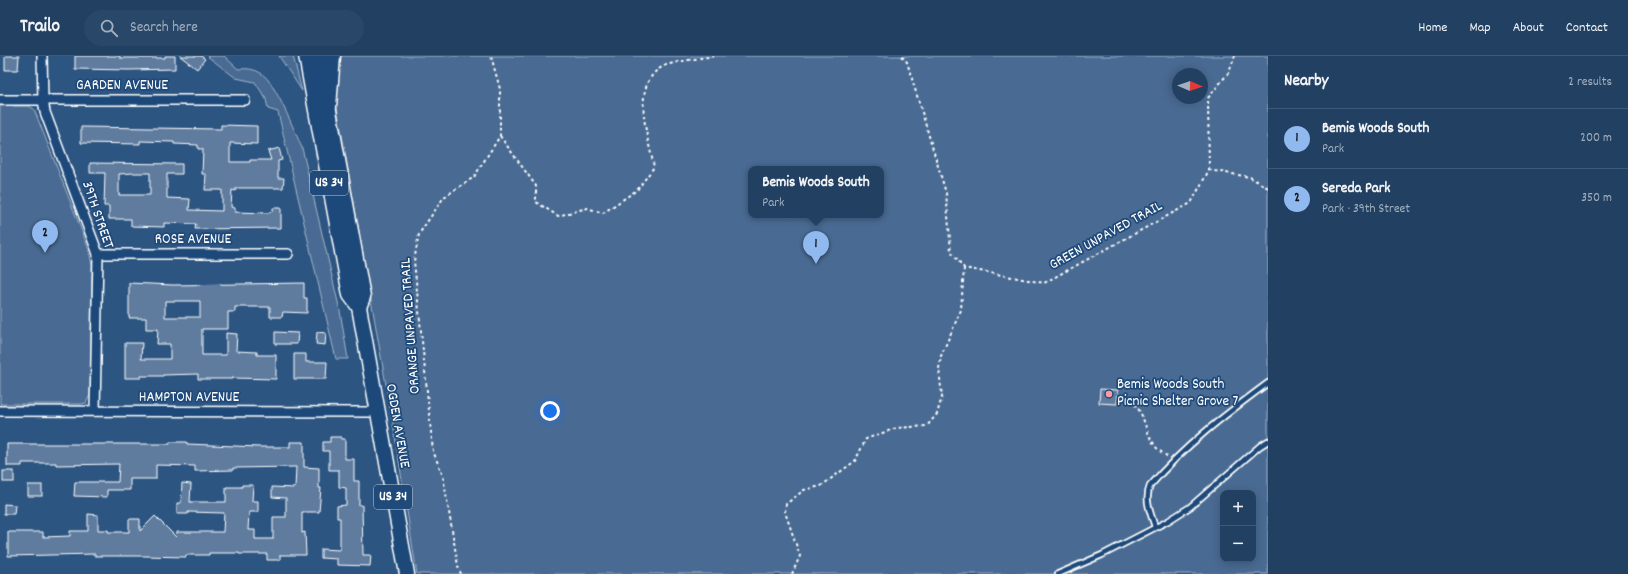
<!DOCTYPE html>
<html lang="en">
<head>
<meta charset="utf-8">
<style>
	:root { --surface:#214062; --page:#294768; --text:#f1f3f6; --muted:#a2afbe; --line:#3e5977; --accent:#90b9f0 }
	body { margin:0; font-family:Dekko,sans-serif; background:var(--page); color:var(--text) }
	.controls { position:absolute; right:12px; bottom:12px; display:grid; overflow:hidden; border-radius:8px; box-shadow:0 2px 10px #0003 }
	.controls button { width:36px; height:36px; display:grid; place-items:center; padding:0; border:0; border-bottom:1px solid var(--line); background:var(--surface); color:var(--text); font:20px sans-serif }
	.compass { position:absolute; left:1172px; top:12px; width:36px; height:36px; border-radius:50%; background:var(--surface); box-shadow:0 2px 10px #0003; rotate:92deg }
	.you { position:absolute; left:550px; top:355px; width:14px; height:14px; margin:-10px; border:3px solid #fff; border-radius:50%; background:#1a73e8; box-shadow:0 0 0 6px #1a73e833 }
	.badge { display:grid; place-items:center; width:26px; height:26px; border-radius:50%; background:var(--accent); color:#111; font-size:13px; font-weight:700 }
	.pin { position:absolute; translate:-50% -33px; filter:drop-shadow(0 1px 2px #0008) }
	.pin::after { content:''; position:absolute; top:21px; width:14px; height:12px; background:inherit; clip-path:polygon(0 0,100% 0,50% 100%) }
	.popup { position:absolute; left:748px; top:110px; width:136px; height:52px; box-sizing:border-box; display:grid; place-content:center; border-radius:8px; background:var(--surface); filter:drop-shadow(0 1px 3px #0005); font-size:13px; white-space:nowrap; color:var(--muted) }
	.popup b { font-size:15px; color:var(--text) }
	.popup::after { content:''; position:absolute; left:50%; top:100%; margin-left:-8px; border:8px solid transparent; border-top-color:var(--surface) }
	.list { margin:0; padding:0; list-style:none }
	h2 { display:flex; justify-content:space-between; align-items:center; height:52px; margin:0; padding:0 16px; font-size:17px }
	h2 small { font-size:13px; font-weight:400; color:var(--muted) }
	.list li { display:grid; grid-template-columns:26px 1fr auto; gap:12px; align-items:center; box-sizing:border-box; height:60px; padding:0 16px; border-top:1px solid var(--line) }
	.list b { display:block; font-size:15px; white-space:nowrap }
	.list p { margin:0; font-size:13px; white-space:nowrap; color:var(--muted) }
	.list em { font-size:13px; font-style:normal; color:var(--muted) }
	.icon { flex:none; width:22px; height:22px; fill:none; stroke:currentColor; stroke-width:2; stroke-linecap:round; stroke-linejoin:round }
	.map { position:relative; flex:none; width:1268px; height:518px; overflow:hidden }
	header { display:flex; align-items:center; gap:24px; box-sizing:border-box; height:56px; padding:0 20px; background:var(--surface); border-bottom:1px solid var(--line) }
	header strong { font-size:19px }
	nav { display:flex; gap:22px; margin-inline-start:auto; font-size:14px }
	.search { width:280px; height:36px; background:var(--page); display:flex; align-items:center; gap:10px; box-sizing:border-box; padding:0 14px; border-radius:22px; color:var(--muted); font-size:15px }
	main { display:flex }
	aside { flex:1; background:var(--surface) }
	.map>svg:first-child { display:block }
	.green { fill:#486b92; stroke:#a4b5c8; fill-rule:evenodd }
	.building { fill:#5e7c9f; stroke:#fff; fill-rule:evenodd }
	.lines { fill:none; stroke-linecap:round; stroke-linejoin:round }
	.lane-casing { stroke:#fff; stroke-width:8 }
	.street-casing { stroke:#fff; stroke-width:12 }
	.primary-casing { stroke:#fff; stroke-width:17 }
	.highway-casing { stroke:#fff; stroke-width:19 }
	.path { stroke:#fff; stroke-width:2; stroke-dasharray:3 3; stroke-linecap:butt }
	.lane { stroke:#1f4a7a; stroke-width:4.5 }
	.street { stroke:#1f4a7a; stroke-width:9 }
	.primary { stroke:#1f4a7a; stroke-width:14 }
	.highway { stroke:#1f4a7a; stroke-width:16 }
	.poi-dot { fill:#ff9aa2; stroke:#1f4a7a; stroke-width:1.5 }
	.labels { text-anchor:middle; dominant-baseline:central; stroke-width:3.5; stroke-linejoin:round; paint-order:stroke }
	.shield { fill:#1f4a7a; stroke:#bcc9d7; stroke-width:1 }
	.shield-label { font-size:14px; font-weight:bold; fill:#fff }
	.street-label { font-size:15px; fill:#fff; stroke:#1f4a7a }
	.poi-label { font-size:15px; fill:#fff; stroke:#1f4a7a; text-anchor:start }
</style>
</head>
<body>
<header>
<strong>Trailo</strong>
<div class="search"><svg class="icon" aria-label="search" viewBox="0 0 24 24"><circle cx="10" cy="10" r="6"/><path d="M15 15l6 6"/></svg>Search here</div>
<nav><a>Home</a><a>Map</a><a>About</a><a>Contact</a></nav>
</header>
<main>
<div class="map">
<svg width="1268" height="518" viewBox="0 0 1268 518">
	<rect width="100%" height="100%" fill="#2c5582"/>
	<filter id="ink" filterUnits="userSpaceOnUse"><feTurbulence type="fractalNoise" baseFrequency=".025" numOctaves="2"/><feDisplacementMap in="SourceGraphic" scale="8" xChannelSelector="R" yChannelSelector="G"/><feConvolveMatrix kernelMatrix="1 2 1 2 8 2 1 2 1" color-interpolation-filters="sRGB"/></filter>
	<g filter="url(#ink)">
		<g class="green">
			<path d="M 207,0 L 224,0 L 238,13 C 247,12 255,13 262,18 C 275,26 295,76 302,92 L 340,255 L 348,303 L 336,303 L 278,56 L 268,53 L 266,43 L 255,26 L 236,22 Z"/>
			<polygon points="279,0 293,0 302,35"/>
			<path d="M 328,0 L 1268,0 L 1268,518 L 417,518 L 394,374 ZM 1178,18 L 1202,18 L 1202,42 L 1178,42 ZM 751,113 L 881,113 L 881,159 L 751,159 ZM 1223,437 L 1253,437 L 1253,503 L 1223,503 Z"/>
			<polygon points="0,50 29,50 34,53 88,191 92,209 90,339 86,347 81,348 0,348"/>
		</g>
		<g class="building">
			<polygon points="5,0 19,0 18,14 5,14"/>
			<polygon points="75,0 120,0 120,2 165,2 165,0 175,0 175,13 129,14 75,13"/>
			<polygon points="180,0 201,0 205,3 197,13"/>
			<path d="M 221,69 L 257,70 L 257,88 L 230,87 L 230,106 L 250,106 L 250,104 L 271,104 L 268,95 L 279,92 L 282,104 L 278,105 L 278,122 L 284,122 L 283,132 L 236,132 L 236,135 L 232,134 L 231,151 L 235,152 L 235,156 L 269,157 L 269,156 L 273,155 L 273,152 L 281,152 L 281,172 L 195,173 L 196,168 L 164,167 L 164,171 L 131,170 L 131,163 L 109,163 L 109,150 L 104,150 L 105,117 L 90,117 L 90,107 L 182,108 L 182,118 L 167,118 L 167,142 L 190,143 L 189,154 L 222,155 L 222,134 L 205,134 L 206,118 L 202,118 L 203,93 L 198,93 L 198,89 L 174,88 L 174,86 L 140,85 L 140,88 L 81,87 L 81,71 L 221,73 ZM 133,117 L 150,117 L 150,139 L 119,139 L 119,118 Z"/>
			<path d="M 129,227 L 173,229 L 304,227 L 304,242 L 307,242 L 307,257 L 283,256 L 282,261 L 270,261 L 270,251 L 235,251 L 235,256 L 228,256 L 228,273 L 202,273 L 202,299 L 226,299 L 226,277 L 237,278 L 236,295 L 257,296 L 257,299 L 276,299 L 276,323 L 232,322 L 232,323 L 198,323 L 198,318 L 163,319 L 163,320 L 141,320 L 141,322 L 125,322 L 125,287 L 142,287 L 141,303 L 170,303 L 170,288 L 157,288 L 158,273 L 146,273 L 146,262 L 129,262 ZM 165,245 L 200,245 L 200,261 L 165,261 Z"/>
			<polygon points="275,276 298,277 297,288 275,288"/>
			<polygon points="317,276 326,277 325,289 316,288"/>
			<polygon points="294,298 306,298 306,306 327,306 326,323 294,323"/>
			<polygon points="1100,333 1118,334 1117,348 1099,347"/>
			<polygon points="330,381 341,381 341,383 345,383 345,403 354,403 354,425 359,425 359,449 362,449 363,499 371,499 370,510 337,509 337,503 321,502 321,493 340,494 340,462 337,462 337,450 346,449 346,432 339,431 339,414 329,414 329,395 323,395 323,386 330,386"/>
			<polygon points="170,386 187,386 187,388 259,391 290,391 290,386 304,386 304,411 319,412 319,432 321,432 319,456 302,456 302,477 305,476 306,499 280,499 280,504 267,504 267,498 239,498 239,497 209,497 209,499 186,499 186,501 145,500 95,500 95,498 8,500 8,476 43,476 43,481 70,480 70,475 88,475 88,458 98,459 98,474 108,474 108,476 129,476 129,463 140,463 140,475 155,460 176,481 177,476 223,476 224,457 188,456 188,458 177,458 177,447 181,447 182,427 191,428 190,446 226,446 226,431 242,431 242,429 253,429 252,445 258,445 258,456 249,456 248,474 255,474 255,483 273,483 273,461 286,461 286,442 272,441 272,431 295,432 296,411 233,412 233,414 195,415 195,410 156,409 156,423 130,423 130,434 107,434 107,441 74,440 75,426 118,426 119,408 56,409 56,407 22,407 22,410 7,410 7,388 170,388"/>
			<rect x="3" y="415" width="11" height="11"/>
			<rect x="28" y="429" width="14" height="11"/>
			<polygon points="4,448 15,449 14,458 4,458"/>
		</g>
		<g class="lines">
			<defs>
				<g id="lane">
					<path d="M 1155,471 C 1151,458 1144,444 1150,430 C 1184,390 1226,358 1268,327"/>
					<polyline points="1058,518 1102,499 1168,465 1190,451 1260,390 1268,385"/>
				</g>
				<g id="street">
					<polyline points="42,0 43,44 45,56 98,198 95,355"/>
					<polyline points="0,44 245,44"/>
					<polyline points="98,198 288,198"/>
					<polyline points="0,355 377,356"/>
				</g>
				<g id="primary">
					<polyline points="306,0 350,239 359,251 407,518"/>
					<polyline points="319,0 363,241 359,251"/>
				</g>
				<polyline id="highway" points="328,50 332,0"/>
			</defs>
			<use href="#lane" class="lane-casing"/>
			<use href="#street" class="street-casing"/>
			<use href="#primary" class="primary-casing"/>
			<use href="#highway" class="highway-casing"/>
			<g class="path">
				<polyline points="902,0 907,6 946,137 951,195 964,212 1044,227 1191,147 1209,114 1250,121 1268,132"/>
				<path d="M 500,80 L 536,130 L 536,146 L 558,160 L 587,152 L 603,157 L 637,134 L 654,111 C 648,82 630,29 662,11 C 669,6 703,2 714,0"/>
				<polyline points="1209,114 1208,42 1229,16 1235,0"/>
				<path d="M 1118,341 C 1146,345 1141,370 1154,388 C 1157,394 1163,397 1168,401"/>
				<polyline points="461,518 458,510 443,420 433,395 414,205 419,178 444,141 474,121 500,80 500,33 491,0"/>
				<polyline points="792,518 800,500 785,456 786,448 804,434 821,430 855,405 866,383 896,372 927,370 937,358 942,341 939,313 941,300 961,254 964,212"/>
			</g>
			<use href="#lane" class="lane"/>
			<use href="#street" class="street"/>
			<use href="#primary" class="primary"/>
			<use href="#highway" class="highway"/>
		</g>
	</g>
	<circle class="poi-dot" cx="1109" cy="338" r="4"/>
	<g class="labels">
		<g class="shield">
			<rect x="310" y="115" width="38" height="24" rx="3"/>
			<rect x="374" y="429" width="38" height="24" rx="3"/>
		</g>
		<g class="shield-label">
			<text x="329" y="127">US 34</text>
			<text x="393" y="441">US 34</text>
		</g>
		<g class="street-label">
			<text x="122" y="30">GARDEN AVENUE</text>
			<text transform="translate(97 159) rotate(71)">39TH STREET</text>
			<text transform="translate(1106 180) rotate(-29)">GREEN UNPAVED TRAIL</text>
			<text x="193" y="184">ROSE AVENUE</text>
			<text transform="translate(411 270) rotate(-94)">ORANGE UNPAVED TRAIL</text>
			<text x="189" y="342">HAMPTON AVENUE</text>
			<text transform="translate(397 370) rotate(80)">OGDEN AVENUE</text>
		</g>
		<g class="poi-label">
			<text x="1117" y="329">Bemis Woods South<tspan x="1117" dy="17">Picnic Shelter Grove 7</tspan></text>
		</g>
	</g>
</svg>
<div class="controls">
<button>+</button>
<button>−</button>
</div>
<svg class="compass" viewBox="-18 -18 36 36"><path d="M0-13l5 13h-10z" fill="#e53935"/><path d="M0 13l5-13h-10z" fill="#a2afbe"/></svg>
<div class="you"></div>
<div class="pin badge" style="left:816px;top:208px">1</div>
<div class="popup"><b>Bemis Woods South</b>Park</div>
<div class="pin badge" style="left:45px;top:197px">2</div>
</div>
<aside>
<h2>Nearby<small>2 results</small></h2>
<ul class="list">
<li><span class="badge">1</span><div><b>Bemis Woods South</b><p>Park</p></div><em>200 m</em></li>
<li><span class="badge">2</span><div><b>Sereda Park</b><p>Park · 39th Street</p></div><em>350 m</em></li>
</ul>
</aside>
</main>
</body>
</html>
